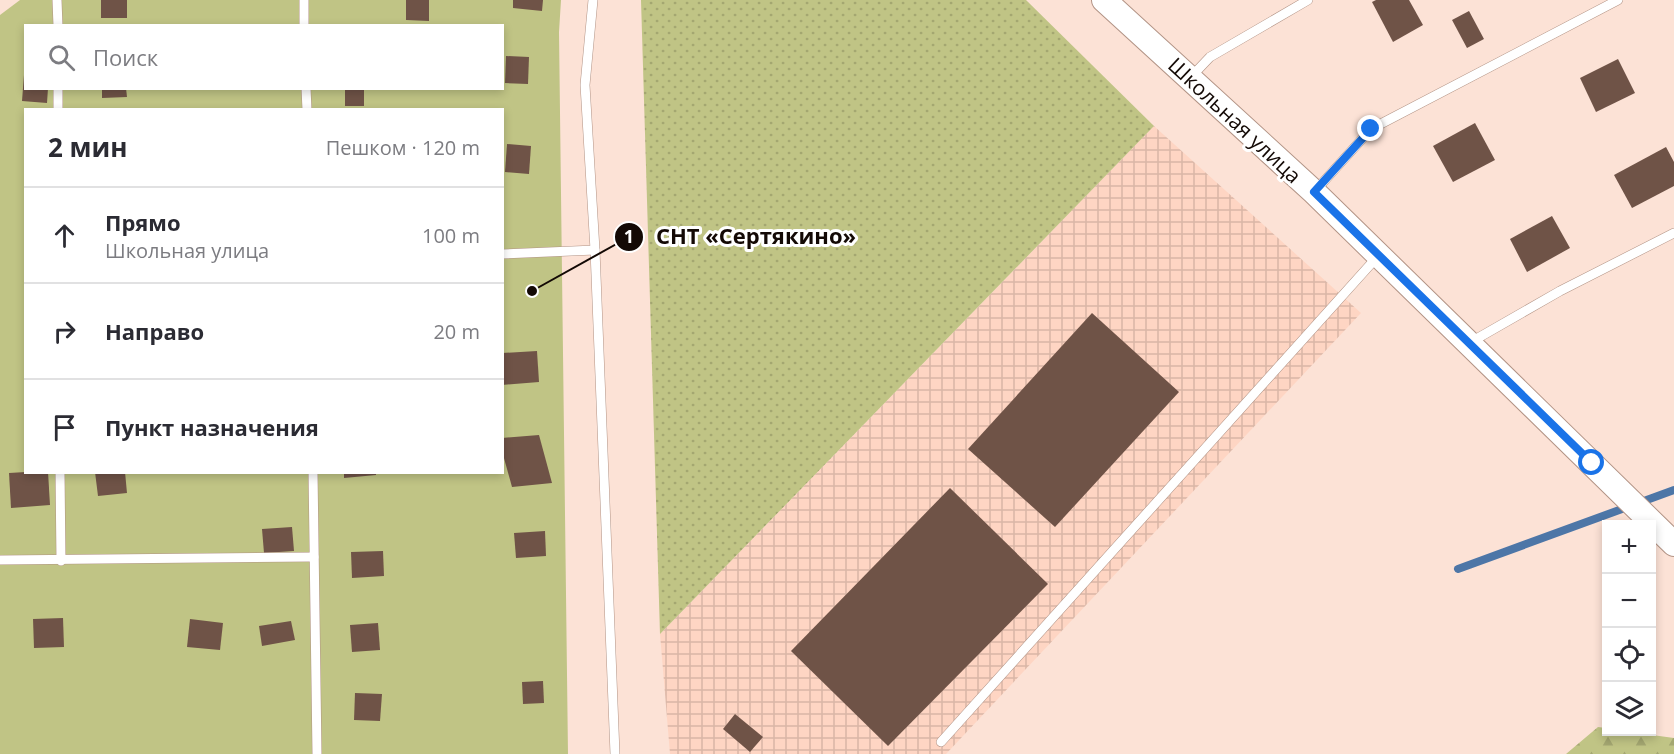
<!DOCTYPE html>
<html lang="ru">
<head>
<meta charset="utf-8">
<style>
	:root { --surface:#fff; --page:#f2f2f3; --text:#2b2b33; --muted:#7c7c81; --line:#e1e1e2 }
	body { margin:0; font-family:"Open Sans",sans-serif; background:var(--page); color:var(--text) }
	.controls { position:absolute; right:18px; bottom:18px; display:grid; overflow:hidden; border-radius:0px; box-shadow:0 3px 9px #0003 }
	.controls button { width:54px; height:54px; display:grid; place-items:center; padding:0; border:0; border-bottom:2px solid var(--line); background:var(--surface); color:var(--text); font:30px sans-serif }
	.stop { position:absolute; width:18px; height:18px; margin:-14px; border:4px solid #1a73e8; border-radius:50%; background:#fff }
	.stop.end { background:#1a73e8; border-color:#fff; box-shadow:0 2px 6px #0008 }
	.list { margin:0; padding:0; list-style:none }
	h2 { display:flex; justify-content:space-between; align-items:center; height:78px; margin:0; padding:0 24px; font-size:26px }
	h2 small { font-size:20px; font-weight:400; color:var(--muted) }
	.list li { display:grid; grid-template-columns:39px 1fr auto; gap:18px; align-items:center; box-sizing:border-box; height:96px; padding:0 24px; border-top:2px solid var(--line) }
	.list b { display:block; font-size:22px; white-space:nowrap }
	.list p { margin:0; font-size:20px; white-space:nowrap; color:var(--muted) }
	.list em { font-size:20px; font-style:normal; color:var(--muted) }
	.icon { flex:none; width:33px; height:33px; fill:none; stroke:currentColor; stroke-width:2; stroke-linecap:round; stroke-linejoin:round }
	.map { position:relative; flex:none; width:1674px; height:754px; overflow:hidden }
	.search { position:absolute; background:var(--surface); box-shadow:0 3px 9px #0003; left:24px; top:24px; width:480px; height:66px; display:flex; align-items:center; gap:15px; box-sizing:border-box; padding:0 21px; border-radius:0px; color:var(--muted); font-size:22px }
	.panel { position:absolute; background:var(--surface); box-shadow:0 3px 9px #0003; left:24px; top:108px; width:480px; height:366px; border-radius:0px }
	.map>svg:first-child { display:block }
	.industrial { fill:url(#industrial-grid) }
	.grass { fill:url(#grass-dots) }
	.forest { fill:url(#forest-firs) }
	.garden { fill:#c0c485; fill-rule:evenodd }
	.lines { fill:none; stroke-linecap:round; stroke-linejoin:round }
	.stream { stroke:#4d76a7; stroke-width:8 }
	.building { fill:#6f5347 }
	.service-casing { stroke:#b29385; stroke-width:10 }
	.tertiary-casing { stroke:#b29385; stroke-width:26 }
	.service { stroke:#fff; stroke-width:9 }
	.tertiary { stroke:#fff; stroke-width:24 }
	.route { stroke:#1a73e8; stroke-width:8 }
	.labels { text-anchor:middle; dominant-baseline:central; stroke-width:6; stroke-linejoin:round; paint-order:stroke }
	.street-label { font-size:21px; fill:#130905; stroke:#fff }
	.leader { fill:none; stroke:#130905; stroke-width:2 }
	.callout-dot { fill:#130905; stroke:#fff; stroke-width:2 }
	.mark-label { font-size:18px; text-anchor:middle; font-weight:bold; fill:#fff }
	.callout-label { font-size:22px; text-anchor:middle; font-weight:bold; fill:#130905; stroke:#fff; stroke-width:6; stroke-linejoin:round; paint-order:stroke }
</style>
</head>
<body>
<div class="map">
<svg width="1674" height="754" viewBox="0 0 1674 754">
	<defs>
		<pattern id="industrial-grid" width="8" height="8" patternUnits="userSpaceOnUse" patternTransform="scale(1.5)"><rect width="8" height="8" fill="#fed5c3"/><path d="M0 4h8M4 0v8" fill="none" stroke="#d9b6a6"/></pattern>
		<pattern id="grass-dots" width="8" height="8" patternUnits="userSpaceOnUse" patternTransform="scale(1.5)"><rect width="8" height="8" fill="#c0c485"/><path d="M2 2h.1M6 6h.1" fill="none" stroke="#a4a771" stroke-width="1.8" stroke-linecap="round"/></pattern>
		<pattern id="forest-firs" width="22" height="20" patternUnits="userSpaceOnUse" patternTransform="scale(1.5)"><rect width="22" height="20" fill="#c0c485"/><path d="M5 1l3.5 6h-7zM16 11l3.5 6h-7z" fill="#a4a771"/></pattern>
	</defs>
	<rect width="100%" height="100%" fill="#fce2d6"/>
	<polygon class="industrial" points="1154,126 1361,313 946,754 670,754 660,634"/>
	<polygon class="grass" points="641,0 1026,0 1154,126 660,634"/>
	<polygon class="forest" points="1598,727 1606,728 1606,732 1630,732 1674,738 1674,754 1566,754"/>
	<path class="garden" d="M 20,0 L 561,0 L 559,32 L 568,754 L 0,754 L 0,15 ZM 26,26 L 502,26 L 502,88 L 26,88 ZM 26,110 L 502,110 L 502,472 L 26,472 Z"/>
	<g class="lines">
		<polyline class="stream" points="1458,569 1674,490"/>
	</g>
	<g class="building">
		<rect x="101" y="0" width="26" height="18"/>
		<polygon points="406,0 429,0 429,21 406,20"/>
		<polygon points="513,0 543,0 542,11 513,8"/>
		<polygon points="1376,0 1409,0 1423,25 1393,42 1372,2"/>
		<polygon points="1469,11 1484,39 1467,48 1452,20"/>
		<polygon points="506,56 529,57 528,84 505,83"/>
		<polygon points="1618,59 1635,93 1596,112 1580,78"/>
		<polygon points="24,75 26,76 26,88 48,88 47,103 22,101"/>
		<polygon points="102,88 126,88 127,97 102,98"/>
		<rect x="345" y="88" width="19" height="18"/>
		<polygon points="1475,123 1495,160 1453,182 1433,146"/>
		<polygon points="507,144 531,146 529,174 505,172"/>
		<polygon points="1666,147 1674,162 1674,186 1632,208 1614,175"/>
		<polygon points="1552,216 1570,248 1527,272 1510,239"/>
		<polygon points="1092,313 1179,392 1055,527 968,449"/>
		<polygon points="537,351 539,382 502,385 502,353"/>
		<polygon points="539,435 552,483 512,487 502,451 502,438"/>
		<polygon points="26,472 48,472 50,505 11,508 9,473"/>
		<polygon points="95,472 125,472 127,493 98,496"/>
		<polygon points="344,472 376,472 376,475 344,478"/>
		<polygon points="950,488 1048,584 888,746 791,651"/>
		<polygon points="292,527 294,551 264,553 262,529"/>
		<polygon points="545,531 546,556 516,558 514,533"/>
		<polygon points="383,551 384,576 352,578 351,552"/>
		<polygon points="63,618 64,647 34,648 33,619"/>
		<polygon points="190,619 223,623 220,650 187,647"/>
		<polygon points="291,621 295,640 262,646 259,626"/>
		<polygon points="378,623 380,650 352,652 350,625"/>
		<polygon points="543,681 544,703 523,704 522,682"/>
		<polygon points="355,693 382,694 380,721 354,720"/>
		<polygon points="735,714 763,737 750,752 723,729"/>
	</g>
	<g class="lines">
		<defs>
			<g id="service">
				<polyline points="57,0 58,26"/>
				<polyline points="304,0 304,26"/>
				<polyline points="593,0 585,85 595,250 615,754"/>
				<polyline points="1190,78 1210,57 1308,0"/>
				<polyline points="58,88 58,110"/>
				<polyline points="306,88 307,110"/>
				<polyline points="1316,190 1371,129 1618,0"/>
				<polyline points="502,254 595,250"/>
				<polyline points="1471,342 1560,291 1674,233"/>
				<polyline points="60,472 61,561"/>
				<polyline points="313,472 317,754"/>
				<polyline points="0,560 314,557"/>
				<polyline points="941,742 1378,256"/>
			</g>
			<polyline id="tertiary" points="1104,0 1314,192 1674,544"/>
		</defs>
		<use href="#service" class="service-casing"/>
		<use href="#tertiary" class="tertiary-casing"/>
		<use href="#service" class="service"/>
		<use href="#tertiary" class="tertiary"/>
	</g>
	<g class="lines">
		<polyline class="route" points="1371,129 1314,192 1592,463"/>
	</g>
	<g class="labels">
		<g class="street-label">
			<text transform="translate(1235 120) rotate(43)">Школьная улица</text>
		</g>
	</g>
	<path class="leader" d="M532 291L629 237"/>
	<g class="callout-dot">
		<circle cx="532" cy="291" r="6"/>
		<circle cx="629" cy="237" r="15"/>
	</g>
	<g class="mark-label">
		<text x="629" y="243">1</text>
	</g>
	<g class="callout-label">
		<text x="756" y="244">СНТ «Сертякино»</text>
	</g>
</svg>
<div class="controls">
<button>+</button>
<button>−</button>
<button><svg class="icon" aria-label="locate" viewBox="0 0 24 24"><circle cx="12" cy="12" r="6"/><path d="M12 2v4M12 18v4M2 12h4M18 12h4"/></svg></button>
<button><svg class="icon" aria-label="layers" viewBox="0 0 24 24"><path d="M12 4l9 5-9 5-9-5zM3 14l9 5 9-5"/></svg></button>
</div>
<div class="stop" style="left:1592px;top:463px"></div>
<div class="stop end" style="left:1371px;top:129px"></div>
<div class="search"><svg class="icon" aria-label="search" viewBox="0 0 24 24"><circle cx="10" cy="10" r="6"/><path d="M15 15l6 6"/></svg>Поиск</div>
<section class="panel">
<h2>2 мин<small>Пешком · 120 m</small></h2>
<ul class="list">
<li><svg class="icon" aria-label="ahead" viewBox="0 0 24 24"><path d="M12 20V5M6 11l6-6 6 6"/></svg><div><b>Прямо</b><p>Школьная улица</p></div><em>100 m</em></li>
<li><svg class="icon" aria-label="right" viewBox="0 0 24 24"><path d="M7 20v-9h11M14 6l5 5-5 5"/></svg><div><b>Направо</b></div><em>20 m</em></li>
<li><svg class="icon" aria-label="arrive" viewBox="0 0 24 24"><path d="M6 21V4h12l-3 4 3 4H6"/></svg><div><b>Пункт назначения</b></div></li>
</ul>
</section>
</div>
</body>
</html>
